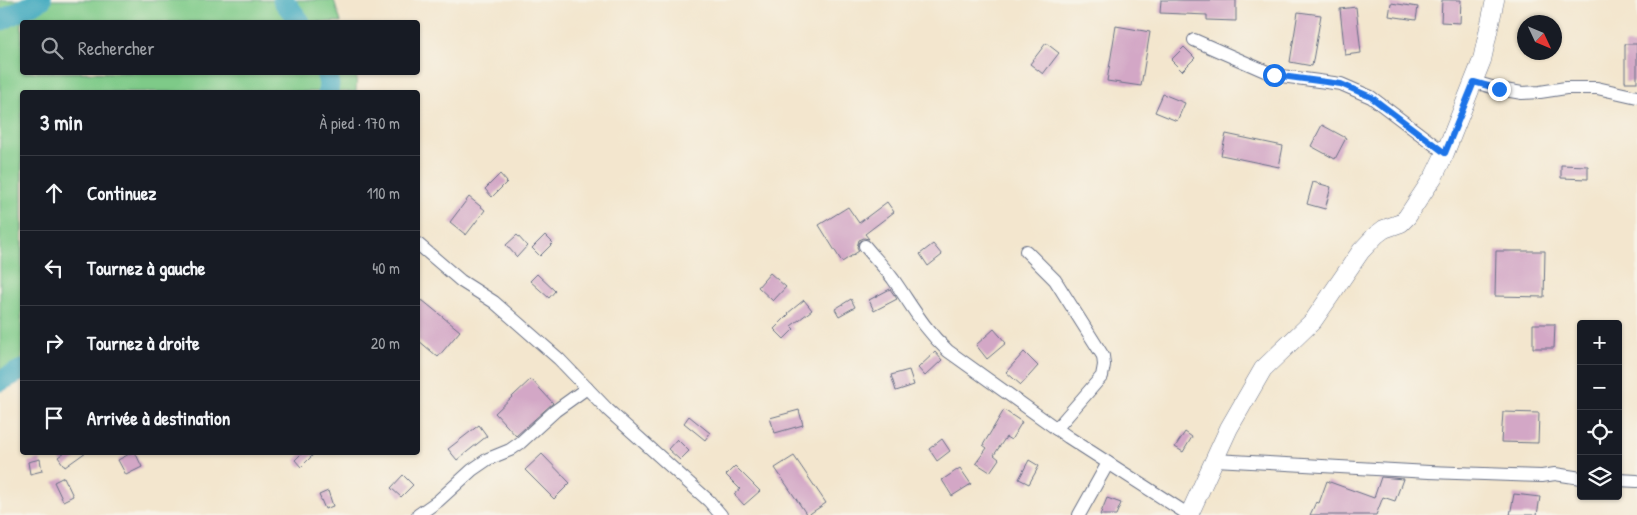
<!DOCTYPE html>
<html lang="fr">
<head>
<meta charset="utf-8">
<style>
	:root { --surface:#171b24; --page:#20242c; --text:#f1f3f6; --muted:#9ea1a6; --line:#363941 }
	body { margin:0; font-family:"Patrick Hand",sans-serif; background:var(--page); color:var(--text) }
	.controls { position:absolute; right:15px; bottom:15px; display:grid; overflow:hidden; border-radius:5px; box-shadow:0 1px 4px #0004 }
	.controls button { width:45px; height:45px; display:grid; place-items:center; padding:0; border:0; border-bottom:1px solid var(--line); background:var(--surface); color:var(--text); font:25px sans-serif }
	.compass { position:absolute; left:1517px; top:15px; width:45px; height:45px; border-radius:50%; background:var(--surface); box-shadow:0 1px 4px #0004; rotate:134deg }
	.stop { position:absolute; width:15px; height:15px; margin:-11px; border:4px solid #1a73e8; border-radius:50%; background:#fff }
	.stop.end { background:#1a73e8; border-color:#fff; box-shadow:0 1px 5px #0008 }
	.list { margin:0; padding:0; list-style:none }
	h2 { display:flex; justify-content:space-between; align-items:center; height:65px; margin:0; padding:0 20px; font-size:21px }
	h2 small { font-size:16px; font-weight:400; color:var(--muted) }
	.list li { display:grid; grid-template-columns:32px 1fr auto; gap:15px; align-items:center; box-sizing:border-box; height:75px; padding:0 20px; border-top:1px solid var(--line) }
	.list b { display:block; font-size:19px; white-space:nowrap }
	.list em { font-size:16px; font-style:normal; color:var(--muted) }
	.icon { flex:none; width:28px; height:28px; fill:none; stroke:currentColor; stroke-width:2; stroke-linecap:round; stroke-linejoin:round }
	.map { position:relative; flex:none; width:1637px; height:515px; overflow:hidden }
	.search { position:absolute; background:var(--surface); box-shadow:0 1px 4px #0004; left:20px; top:20px; width:400px; height:55px; display:flex; align-items:center; gap:12px; box-sizing:border-box; padding:0 18px; border-radius:5px; color:var(--muted); font-size:19px }
	.panel { position:absolute; background:var(--surface); box-shadow:0 1px 4px #0004; left:20px; top:90px; width:400px; height:365px; border-radius:5px }
	.map>svg:first-child { display:block }
	.green { fill:#7eca88; stroke:#4c7c73 }
	.lines { fill:none; stroke-linecap:round; stroke-linejoin:round }
	.river { stroke:#3ea8be; stroke-width:21 }
	.building { fill:#d3a7c6 }
	.street-casing { stroke:#676f85; stroke-width:14 }
	.secondary-casing { stroke:#676f85; stroke-width:19 }
	.street { stroke:#fff; stroke-width:12 }
	.secondary { stroke:#fff; stroke-width:18 }
	.route { stroke:#1a73e8; stroke-width:6 }
</style>
</head>
<body>
<div class="map">
<svg width="1637" height="515" viewBox="0 0 1637 515">
	<rect width="100%" height="100%" fill="#f7f3e8"/>
	<filter id="ink" filterUnits="userSpaceOnUse"><feTurbulence type="fractalNoise" baseFrequency=".02" numOctaves="2"/><feDisplacementMap in="SourceGraphic" scale="10" xChannelSelector="R" yChannelSelector="G"/><feConvolveMatrix kernelMatrix="1 2 1 2 8 2 1 2 1" color-interpolation-filters="sRGB"/></filter>
	<filter id="wash" filterUnits="userSpaceOnUse"><feTurbulence type="fractalNoise" baseFrequency=".0096" numOctaves="4" result="noise"/><feDisplacementMap in="SourceGraphic" scale="20" xChannelSelector="R" yChannelSelector="G"/><feGaussianBlur stdDeviation="1.12" result="paint"/><feColorMatrix in="noise" values="0 0 0 0 0 0 0 0 0 0 0 0 0 0 0 0 0 1.4 0 .05"/><feComposite in="paint" operator="in"/></filter>
	<g filter="url(#wash)">
		<rect width="100%" height="100%" fill="#f3e6ce"/>
		<polygon class="green" points="0,0 334,0 341,22 22,22 22,72 357,73 356,92 22,92 22,362 0,372"/>
		<g class="lines">
			<g class="river">
				<polyline points="283,0 300,22"/>
				<polyline points="0,21 41,0"/>
				<polyline points="326,72 329,84 328,92"/>
				<polyline points="0,381 22,370"/>
			</g>
		</g>
		<g id="blocks">
			<g class="building">
				<polygon points="1161,0 1236,0 1236,21 1207,20 1207,15 1160,13"/>
				<polygon points="1442,0 1461,0 1460,23 1441,22"/>
				<polygon points="1391,3 1418,7 1416,20 1389,16"/>
				<polygon points="1356,7 1361,53 1345,55 1340,9"/>
				<polygon points="1298,12 1321,15 1312,66 1290,62"/>
				<polygon points="1116,26 1150,32 1141,86 1107,81"/>
				<polygon points="1046,43 1059,53 1043,74 1030,64"/>
				<rect x="1625" y="44" width="12" height="38"/>
				<polygon points="1184,47 1195,58 1182,71 1171,60"/>
				<polygon points="1163,94 1185,103 1177,121 1155,112"/>
				<polygon points="1322,125 1346,138 1335,159 1311,146"/>
				<polygon points="1226,134 1283,146 1279,167 1221,155"/>
				<polygon points="1561,165 1588,166 1588,179 1561,178"/>
				<polygon points="500,174 507,182 492,197 485,189"/>
				<polygon points="1313,182 1331,187 1325,209 1307,204"/>
				<polygon points="469,197 485,210 466,235 450,222"/>
				<polygon points="887,202 894,212 865,234 869,239 864,238 859,240 857,247 859,251 842,262 819,225 848,207 859,223"/>
				<polygon points="517,235 527,246 517,257 506,245"/>
				<polygon points="545,235 553,243 540,256 532,248"/>
				<polygon points="933,244 942,255 928,266 920,254"/>
				<polygon points="1496,251 1545,251 1544,297 1495,296"/>
				<polygon points="770,273 786,287 773,301 758,287"/>
				<polygon points="537,274 555,291 549,298 530,281"/>
				<polygon points="890,289 897,299 874,311 869,300"/>
				<polygon points="851,299 855,307 839,316 835,309"/>
				<polygon points="422,300 460,331 438,357 418,340 418,305"/>
				<polygon points="804,300 812,310 791,326 794,329 784,339 774,329 789,314 788,313"/>
				<polygon points="1533,324 1555,324 1554,348 1533,348"/>
				<polygon points="994,329 1006,343 987,359 976,345"/>
				<polygon points="935,352 942,360 925,376 918,368"/>
				<polygon points="1024,352 1038,366 1021,385 1006,372"/>
				<polygon points="909,370 914,385 896,391 891,375"/>
				<polygon points="531,379 553,403 516,436 495,413"/>
				<polygon points="799,410 803,425 775,433 770,418"/>
				<polygon points="1004,410 1022,422 1011,440 1006,437 994,455 999,459 990,472 976,463 987,448 983,445"/>
				<polygon points="1503,412 1539,413 1538,443 1501,442"/>
				<polygon points="689,416 710,433 705,440 684,423"/>
				<polygon points="479,425 487,436 457,460 448,449"/>
				<polygon points="1185,432 1192,437 1183,452 1175,447"/>
				<polygon points="677,439 689,451 680,460 668,449"/>
				<polygon points="942,439 950,451 937,461 929,449"/>
				<polygon points="65,452 86,452 65,467 58,457"/>
				<polygon points="133,452 135,452 142,467 126,475 118,460"/>
				<polygon points="303,452 316,452 301,467 295,460"/>
				<polygon points="542,454 570,483 554,499 525,470"/>
				<polygon points="794,456 826,503 808,515 807,515 775,468"/>
				<polygon points="40,459 42,471 30,474 28,462"/>
				<polygon points="1029,460 1039,466 1029,484 1019,479"/>
				<polygon points="735,466 760,491 744,505 734,494 740,489 726,475"/>
				<polygon points="960,468 971,484 952,496 942,480"/>
				<polygon points="403,475 413,485 401,497 391,488"/>
				<polygon points="64,477 73,496 63,501 54,482"/>
				<polygon points="1381,477 1403,479 1395,501 1383,497 1376,515 1310,515 1316,502 1319,503 1327,481 1374,498"/>
				<polygon points="328,491 333,506 325,509 319,495"/>
				<polygon points="1514,494 1540,497 1537,515 1510,515"/>
				<polygon points="1107,498 1121,503 1116,515 1100,515"/>
			</g>
		</g>
	</g>
	<g filter="url(#ink)">
		<use href="#blocks" fill-opacity="0" stroke="#676f85" stroke-width="1"/>
		<g class="lines">
			<defs>
				<g id="street">
					<polyline points="1194,40 1274,75 1341,84 1371,97 1445,153"/>
					<polyline points="1474,82 1499,89 1522,93 1540,92 1566,88 1597,88 1637,97"/>
					<polyline points="418,244 461,281 494,302 559,359 608,410 709,501 721,515"/>
					<path d="M 865,246 C 874,257 884,267 893,279 C 912,306 923,328 948,351 L 1068,437 L 1189,515"/>
					<polyline points="1026,251 1055,280 1103,356 1104,365 1102,376 1056,429"/>
					<polyline points="1215,460 1429,472 1542,476 1555,474 1581,478"/>
					<polyline points="1618,480 1637,481"/>
					<polyline points="418,515 438,501 472,470 488,459 510,450 520,443 555,411 587,388"/>
					<polyline points="1079,515 1108,463"/>
				</g>
				<polyline id="secondary" points="1189,515 1229,428 1263,369 1313,321 1361,251 1376,235 1384,229 1401,223 1407,217 1434,176 1445,153 1482,60 1495,0"/>
			</defs>
			<use href="#street" class="street-casing"/>
			<use href="#secondary" class="secondary-casing"/>
			<use href="#street" class="street"/>
			<use href="#secondary" class="secondary"/>
		</g>
	</g>
	<g class="lines" filter="url(#ink)">
		<polyline class="route" points="1274,75 1341,84 1371,97 1445,153 1474,82 1499,89"/>
	</g>
</svg>
<div class="controls">
<button>+</button>
<button>−</button>
<button><svg class="icon" aria-label="locate" viewBox="0 0 24 24"><circle cx="12" cy="12" r="6"/><path d="M12 2v4M12 18v4M2 12h4M18 12h4"/></svg></button>
<button><svg class="icon" aria-label="layers" viewBox="0 0 24 24"><path d="M12 4l9 5-9 5-9-5zM3 14l9 5 9-5"/></svg></button>
</div>
<svg class="compass" viewBox="-18 -18 36 36"><path d="M0-13l5 13h-10z" fill="#e53935"/><path d="M0 13l5-13h-10z" fill="#9ea1a6"/></svg>
<div class="stop" style="left:1274px;top:75px"></div>
<div class="stop end" style="left:1499px;top:89px"></div>
<div class="search"><svg class="icon" aria-label="search" viewBox="0 0 24 24"><circle cx="10" cy="10" r="6"/><path d="M15 15l6 6"/></svg>Rechercher</div>
<section class="panel">
<h2>3 min<small>À pied · 170 m</small></h2>
<ul class="list">
<li><svg class="icon" aria-label="ahead" viewBox="0 0 24 24"><path d="M12 20V5M6 11l6-6 6 6"/></svg><div><b>Continuez</b></div><em>110 m</em></li>
<li><svg class="icon" aria-label="left" viewBox="0 0 24 24"><path d="M17 20v-9H6M10 6l-5 5 5 5"/></svg><div><b>Tournez à gauche</b></div><em>40 m</em></li>
<li><svg class="icon" aria-label="right" viewBox="0 0 24 24"><path d="M7 20v-9h11M14 6l5 5-5 5"/></svg><div><b>Tournez à droite</b></div><em>20 m</em></li>
<li><svg class="icon" aria-label="arrive" viewBox="0 0 24 24"><path d="M6 21V4h12l-3 4 3 4H6"/></svg><div><b>Arrivée à destination</b></div></li>
</ul>
</section>
</div>
</body>
</html>
